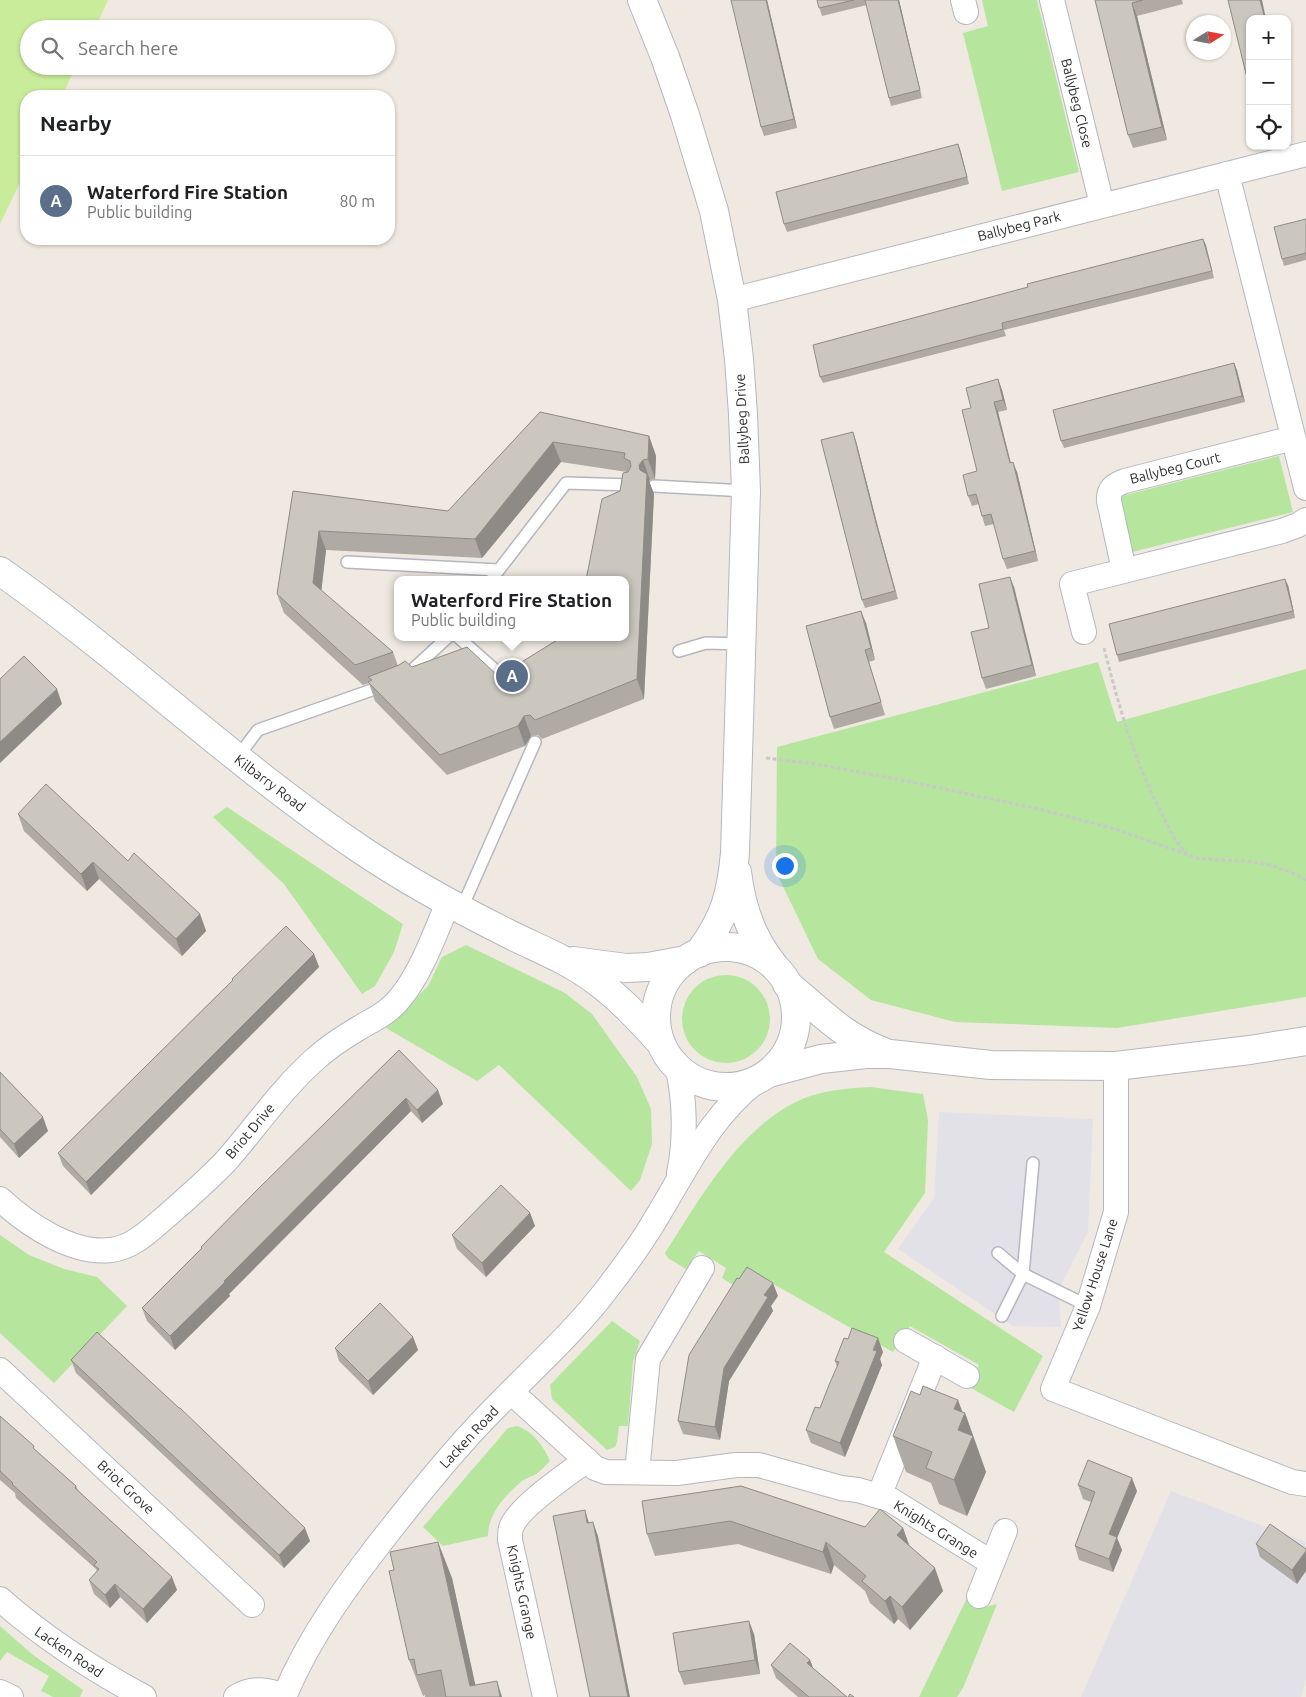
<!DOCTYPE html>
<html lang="en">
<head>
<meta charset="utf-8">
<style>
	:root { --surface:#fff; --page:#f2f2f2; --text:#202124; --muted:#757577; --line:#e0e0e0; --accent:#db2777 }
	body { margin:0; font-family:Ubuntu,sans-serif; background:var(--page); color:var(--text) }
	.controls { position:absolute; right:15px; top:15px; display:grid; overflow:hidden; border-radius:10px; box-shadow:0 1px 4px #0004 }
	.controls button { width:45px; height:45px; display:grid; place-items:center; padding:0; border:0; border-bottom:1px solid var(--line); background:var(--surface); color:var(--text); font:25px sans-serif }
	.compass { position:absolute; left:1186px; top:15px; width:45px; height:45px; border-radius:50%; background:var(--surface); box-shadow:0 1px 4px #0004; rotate:79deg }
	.you { position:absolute; left:784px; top:865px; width:18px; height:18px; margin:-12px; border:4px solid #fff; border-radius:50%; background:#1a73e8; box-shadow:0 0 0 8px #1a73e833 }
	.badge { display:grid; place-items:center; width:32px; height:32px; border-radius:50%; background:var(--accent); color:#fff; font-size:16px; font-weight:700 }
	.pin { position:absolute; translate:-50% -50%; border:2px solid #fff; box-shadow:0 1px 5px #0006 }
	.popup { position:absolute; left:394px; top:576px; width:235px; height:65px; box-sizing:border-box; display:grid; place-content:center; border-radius:10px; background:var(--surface); filter:drop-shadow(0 1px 4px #0005); font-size:16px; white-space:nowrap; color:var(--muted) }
	.popup b { font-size:19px; color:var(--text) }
	.popup::after { content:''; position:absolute; left:50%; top:100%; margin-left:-10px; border:10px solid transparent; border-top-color:var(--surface) }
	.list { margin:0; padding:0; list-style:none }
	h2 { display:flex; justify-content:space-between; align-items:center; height:65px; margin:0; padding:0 20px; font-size:21px }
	h2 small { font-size:16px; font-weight:400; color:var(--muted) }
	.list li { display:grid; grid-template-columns:32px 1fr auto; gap:15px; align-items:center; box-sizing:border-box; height:90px; padding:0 20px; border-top:1px solid var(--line) }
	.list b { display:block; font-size:19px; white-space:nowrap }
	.list p { margin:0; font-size:16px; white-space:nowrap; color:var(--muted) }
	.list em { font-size:16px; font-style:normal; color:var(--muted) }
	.icon { flex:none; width:28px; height:28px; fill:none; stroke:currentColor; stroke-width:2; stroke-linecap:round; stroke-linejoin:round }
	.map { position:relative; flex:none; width:1306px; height:1697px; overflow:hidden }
	.search { position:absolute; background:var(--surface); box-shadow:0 1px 4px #0004; left:20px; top:20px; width:375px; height:55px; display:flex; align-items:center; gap:12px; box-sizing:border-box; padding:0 18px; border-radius:28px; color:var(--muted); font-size:19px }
	.panel { position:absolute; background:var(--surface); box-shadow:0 1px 4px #0004; left:20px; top:90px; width:375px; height:155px; border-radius:20px }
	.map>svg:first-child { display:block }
	.industrial { fill:#e3e1e8 }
	.green { fill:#b6e59e }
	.pitch { fill:#c9ec9a }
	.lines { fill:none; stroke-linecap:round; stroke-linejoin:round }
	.lane-casing { stroke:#b4b7c1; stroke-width:14 }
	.street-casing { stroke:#b4b7c1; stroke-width:26 }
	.secondary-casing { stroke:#b4b7c1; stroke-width:30 }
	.path { stroke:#c9c9c9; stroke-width:3; stroke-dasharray:4 2.5; stroke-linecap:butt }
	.lane { stroke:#fff; stroke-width:11 }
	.street { stroke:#fff; stroke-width:24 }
	.secondary { stroke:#fff; stroke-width:28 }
	.wall { fill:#afaba4; fill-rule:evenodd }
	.shaded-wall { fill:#8e8b86 }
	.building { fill:#cbc7bf; stroke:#8e8b86 }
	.labels { text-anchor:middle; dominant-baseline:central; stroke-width:4; stroke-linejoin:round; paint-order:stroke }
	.street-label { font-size:14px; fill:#2e2e2e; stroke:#fff }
</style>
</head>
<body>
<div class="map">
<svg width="1306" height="1697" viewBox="0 0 1306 1697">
	<rect width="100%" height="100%" fill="#efe9e1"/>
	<g class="industrial">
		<polygon points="939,1112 1093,1119 1088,1232 1058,1291 1061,1327 1013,1326 898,1249 934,1198"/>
		<polygon points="1171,1491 1306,1542 1306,1680 1301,1697 1081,1697"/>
	</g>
	<g class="green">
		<polygon points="982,0 1037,0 1079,172 1002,191 963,33 988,26"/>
		<polygon points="1279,456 1293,512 1132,552 1118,497"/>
		<polygon points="1098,662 1117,722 1306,669 1306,997 1117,1028 955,1022 871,1000 818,959 776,872 777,747"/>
		<polygon points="227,807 403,924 394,952 375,986 362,994 284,884 213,817"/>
		<polygon points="466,945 565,993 592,1014 637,1077 651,1109 652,1144 640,1180 631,1191 499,1065 477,1081 386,1028 428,986 442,957"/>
		<circle cx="726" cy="1019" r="44"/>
		<path d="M 870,1087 L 923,1094 L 928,1120 L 925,1193 L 884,1252 L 1043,1356 L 1014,1412 L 969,1387 L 979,1365 L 910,1326 L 893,1352 L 749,1270 L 738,1288 L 722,1278 L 726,1268 L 699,1251 L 686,1269 L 668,1258 L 665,1253 C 701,1197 743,1120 810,1096 C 829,1090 849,1088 870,1087 Z"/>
		<polygon points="0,1235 29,1255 64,1269 97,1277 127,1306 54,1383 0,1333"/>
		<polygon points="612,1321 640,1341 633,1362 628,1426 619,1426 617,1442 615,1447 607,1450 552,1399 550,1385"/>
		<path d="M 517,1426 C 533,1431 544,1447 550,1461 C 546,1465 541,1471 536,1474 C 531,1477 526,1478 522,1481 C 505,1495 488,1514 488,1536 L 443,1546 L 423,1527 L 508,1428 Z"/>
		<polygon points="967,1598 985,1607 997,1604 963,1688 957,1697 919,1697"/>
		<polygon points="0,1626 33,1655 83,1690 80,1697 53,1697 41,1691 49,1676 7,1652 0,1661"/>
	</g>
	<polygon class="pitch" points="0,0 108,0 95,29 29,29 29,66 76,66 62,96 26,96 26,170 0,224"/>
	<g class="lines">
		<defs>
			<g id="lane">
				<polyline points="654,486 746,491"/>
				<polyline points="347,562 498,570"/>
				<polyline points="491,580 566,483 631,485"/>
				<polyline points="458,637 511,684"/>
				<polyline points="679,651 706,643 742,644"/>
				<polyline points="409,673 448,637"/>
				<polyline points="237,758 258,730 386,685"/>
				<polyline points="461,910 535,742"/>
				<polyline points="998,1253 1023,1274 1088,1306"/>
				<polyline points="1002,1316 1023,1274 1033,1163"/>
			</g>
			<g id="street">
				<polyline points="963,0 966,12"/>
				<polyline points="1052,0 1102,205"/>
				<polyline points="1227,174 1306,488"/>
				<polyline points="732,300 1306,154"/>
				<path d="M 1124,570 L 1109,501 C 1108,489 1114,485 1125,481 L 1293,438"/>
				<polyline points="1084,632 1072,584 1282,531 1298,525 1306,520"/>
				<polyline points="1116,1066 1116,1212 1088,1306 1053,1389 1292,1482 1306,1484"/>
				<path d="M 678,1069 C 685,1102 686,1140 679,1173"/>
				<path d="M 0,1199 C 27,1224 72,1255 111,1250 C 131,1248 147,1233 162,1220 C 184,1201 206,1182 226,1161 C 255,1128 280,1091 313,1061 C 327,1048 342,1038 359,1028 C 374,1019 390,1012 401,997 C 422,971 435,933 448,903"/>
				<polyline points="906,1341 967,1376"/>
				<polyline points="0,1370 252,1605"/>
				<polyline points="511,1392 595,1468 606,1472 677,1473 736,1465 759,1465 841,1488 858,1490 891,1500 992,1563"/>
				<polyline points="637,1472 648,1359 702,1268"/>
				<polyline points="879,1496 935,1357"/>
				<polyline points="979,1596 1005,1531"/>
				<path d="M 0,1599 C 44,1638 92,1669 144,1697"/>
				<polyline points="0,1692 11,1697"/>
				<path d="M 236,1697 C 252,1687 269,1689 284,1697"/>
				<path d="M 284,1697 C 309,1637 347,1585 387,1534 C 419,1493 452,1452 488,1415 C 528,1373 572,1335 607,1289 C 623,1268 639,1247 652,1225 C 684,1174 709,1116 758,1080"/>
				<path d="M 545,1697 L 510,1540 C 510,1536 510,1531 511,1528 C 517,1508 569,1473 587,1460"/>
			</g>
			<g id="secondary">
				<path d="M 642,0 L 665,57 L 685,115 L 714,211 L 732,300 L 739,359 L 743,414 L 746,491 L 735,853 C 731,895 725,918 699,953"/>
				<path d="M 0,571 C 124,658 234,764 360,849 C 406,880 455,907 505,932 C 534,947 565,958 592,978 C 618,996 639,1019 660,1042"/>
				<path d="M 737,872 C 741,905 751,937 772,963"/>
				<circle cx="726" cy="1017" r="70"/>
				<polyline points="573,961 626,968 648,967 686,960"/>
				<path d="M 787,984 C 821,1011 841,1036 884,1052"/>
				<polyline points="769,1073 821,1059 866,1054 890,1054 991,1065 1116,1066 1250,1050 1306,1041"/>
			</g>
		</defs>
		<use href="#lane" class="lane-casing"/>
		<use href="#street" class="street-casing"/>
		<use href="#secondary" class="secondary-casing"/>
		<g class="path">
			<path d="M 1104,648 C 1118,703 1133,757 1159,808 C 1167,824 1174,841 1187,854"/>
			<polyline points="766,758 815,764 907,781 1039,809 1115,829 1197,858 1218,860 1244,861 1271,865 1295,874 1306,880"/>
		</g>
		<use href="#lane" class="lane"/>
		<use href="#street" class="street"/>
		<use href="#secondary" class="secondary"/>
	</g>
	<g class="wall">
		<polygon points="767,0 797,128 764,136 761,127"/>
		<polygon points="817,0 899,0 922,98 891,106 889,98 867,5 822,16"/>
		<polygon points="1095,0 1182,0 1183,4 1137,16 1167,140 1133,148 1128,135"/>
		<polygon points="958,144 969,184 787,232 784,224"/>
		<polygon points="1306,219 1306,260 1284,266 1282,259"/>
		<polygon points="1203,239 1214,278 1004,330 1006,336 823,383 820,377 1028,287"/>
		<polygon points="1234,363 1245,402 1064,448 1061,441"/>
		<polygon points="998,379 1002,390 1007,410 998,412 1011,463 1017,472 1038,561 1007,569 1003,559 994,524 985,526 982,516 979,504 972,506 968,496 977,471 971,408"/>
		<path d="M 540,412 L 649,436 L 656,456 L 655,479 L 650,480 L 649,481 L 654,494 L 644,699 L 542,739 L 538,735 L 531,736 L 525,746 L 447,775 L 375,701 L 369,683 L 363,685 L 284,613 L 277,594 L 293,491 L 448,511 ZM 561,462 L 627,472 L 620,491 L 626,637 L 511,677 L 498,676 L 412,667 L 398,666 L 393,652 L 321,591 L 326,550 L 482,558 Z"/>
		<polygon points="856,441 879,531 898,599 865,608 862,600"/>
		<polygon points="1288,585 1295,618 1119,662 1117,655"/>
		<polygon points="1014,587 1036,676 986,689 982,678 989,628"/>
		<polygon points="866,623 875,660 869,662 885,715 834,729 830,717"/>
		<polygon points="18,814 128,861 200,914 206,931 182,956 99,879 87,891 24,831"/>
		<polygon points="314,954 319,967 91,1195 63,1166 58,1153 232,981 232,979"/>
		<polygon points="399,1050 443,1104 422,1123 411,1111 229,1294 230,1296 175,1350 147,1321 142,1308 201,1249 201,1247"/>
		<polygon points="0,1072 48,1131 19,1158 0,1137"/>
		<polygon points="530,1213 535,1226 486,1277 457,1249 452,1235"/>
		<polygon points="778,1296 771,1306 773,1311 729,1381 720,1440 683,1434 678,1421"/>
		<polygon points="413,1337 418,1350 373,1395 339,1361 335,1348"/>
		<polygon points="883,1352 880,1359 882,1365 845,1457 811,1443 806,1430 820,1408 837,1367 835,1361"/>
		<polygon points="71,1360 310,1541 284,1568 76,1373"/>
		<polygon points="962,1412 965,1413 986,1472 967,1516 939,1504 931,1483 906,1472 893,1436"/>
		<polygon points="0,1416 36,1451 76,1486 78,1490 177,1590 147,1623 120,1597 110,1608 94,1594 89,1580 97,1572 96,1569 16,1498 15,1493 0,1480"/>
		<polygon points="1078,1485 1137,1491 1117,1538 1122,1550 1113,1572 1079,1560 1075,1546 1091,1502 1083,1499"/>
		<polygon points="642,1501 865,1527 903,1528 910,1547 943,1591 910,1630 898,1619 894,1624 870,1603 865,1591 834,1565 831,1574 738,1544 655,1556 647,1534"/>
		<polygon points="1256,1544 1306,1549 1297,1584 1260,1557"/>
		<polygon points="452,1578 475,1685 502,1697 425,1697 425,1695 423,1696 409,1660"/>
		<polygon points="754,1634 760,1674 684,1685 679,1672"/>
		<polygon points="810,1660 813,1668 847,1697 798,1697 776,1678 771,1665"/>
	</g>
	<g class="shaded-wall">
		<polygon points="766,0 767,0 797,128 794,119"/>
		<polygon points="898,0 899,0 922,98 920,90"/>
		<polygon points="1260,0 1262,0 1266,19 1265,19"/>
		<polygon points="1132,3 1137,16 1167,140 1162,127"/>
		<polygon points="958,144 961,152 969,184 967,177"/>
		<polygon points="1203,239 1206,245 1214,278 1212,271"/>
		<polygon points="1234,363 1237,370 1245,402 1242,396"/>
		<polygon points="998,379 1002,390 1007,410 1003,400"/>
		<polygon points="994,402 998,412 1013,473 1010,463"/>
		<polygon points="853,432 856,441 879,531 898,599 876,523"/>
		<polygon points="649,436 656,456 655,479 648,459"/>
		<polygon points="553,442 561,462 482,558 475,539"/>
		<polygon points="643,460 650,480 649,481 654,494 644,699 637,679 639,465"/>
		<polygon points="1013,462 1017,472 1038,561 1035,551"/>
		<polygon points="319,531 326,550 320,603 313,583"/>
		<polygon points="1010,577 1014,587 1036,676 1032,665"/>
		<polygon points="1285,579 1288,585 1295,618 1293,611"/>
		<polygon points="861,611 866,623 875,660 871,648"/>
		<polygon points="57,689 62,704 0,763 0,742"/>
		<polygon points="524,716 531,736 525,746 518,726"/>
		<polygon points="93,862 99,879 87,891 81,874"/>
		<polygon points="200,914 206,931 182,956 176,939"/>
		<polygon points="314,954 319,967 91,1195 86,1182"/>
		<polygon points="438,1090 443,1104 422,1123 417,1110"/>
		<polygon points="406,1098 411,1111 229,1294 230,1296 175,1350 170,1336 224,1281"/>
		<polygon points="43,1117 48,1131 19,1158 14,1144"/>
		<polygon points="530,1213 535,1226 486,1277 482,1263"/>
		<polygon points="773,1283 778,1296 771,1306 773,1311 729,1381 720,1440 715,1427 724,1368 764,1295"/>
		<polygon points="413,1337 418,1350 373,1395 368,1381"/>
		<polygon points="878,1338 883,1352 880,1359 882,1365 845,1457 840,1443"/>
		<polygon points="958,1400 964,1416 965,1413 986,1472 967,1516 954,1480 958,1430 954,1409"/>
		<polygon points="1132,1478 1137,1491 1117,1538 1122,1550 1113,1572 1109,1559 1109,1534"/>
		<polygon points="585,1510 589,1523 587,1523"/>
		<polygon points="593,1522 598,1536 630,1697 628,1697"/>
		<polygon points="305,1528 310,1541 284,1568 279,1555"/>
		<polygon points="903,1528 911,1551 897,1535"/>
		<polygon points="438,1542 452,1578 478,1697 470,1686"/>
		<polygon points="826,1542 834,1565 831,1574 823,1552"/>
		<polygon points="1306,1551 1306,1571 1297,1584 1292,1570"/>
		<polygon points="935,1568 943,1591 910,1630 902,1607"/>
		<polygon points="172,1577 177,1590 147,1623 143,1609"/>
		<polygon points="115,1584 120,1597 110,1608 105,1595"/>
		<polygon points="890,1596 898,1619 894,1624 885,1601"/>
		<polygon points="749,1621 754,1634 760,1674 755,1660"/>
		<polygon points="810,1660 815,1673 807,1663"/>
		<polygon points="497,1681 502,1697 500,1697"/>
	</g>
	<g class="building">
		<polygon points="731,0 766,0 794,119 761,127"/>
		<polygon points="817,0 854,0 819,8"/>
		<polygon points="865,0 898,0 920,90 889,98"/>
		<polygon points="1095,0 1143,0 1132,3 1162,127 1128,135"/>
		<polygon points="1228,0 1260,0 1265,19 1250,19 1250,90"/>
		<polygon points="958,144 967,177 784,224 776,192"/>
		<polygon points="1306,219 1306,253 1282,259 1274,227"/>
		<polygon points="1203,239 1212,271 1002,323 1003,329 820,377 813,345 1028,287 1027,284"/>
		<polygon points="1234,363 1242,396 1061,441 1053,410"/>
		<polygon points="998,379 1003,400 994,402 1010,463 1013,462 1035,551 1003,559 991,514 982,516 976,494 968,496 963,475 977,471 962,410 971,408 966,388"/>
		<polygon points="540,412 649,436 648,459 643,460 639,465 640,470 647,474 637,679 535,720 530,715 524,716 518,726 440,755 368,682 372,680 368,677 399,665 405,661 412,667 467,647 498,676 502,674 507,676 511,677 516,671 515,666 562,637 626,637 626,580 586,580 602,499 620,491 623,473 628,472 631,466 630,461 624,458 625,453 553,442 475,539 319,531 313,583 393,652 355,665 277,594 293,491 448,511"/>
		<polygon points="853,432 876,523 895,591 862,600 821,440"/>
		<polygon points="1010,577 1032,665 982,678 971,632 989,628 979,584"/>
		<polygon points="1285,579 1293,611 1117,655 1109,624"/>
		<polygon points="861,611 871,648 865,650 881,702 830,717 806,626"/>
		<polygon points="24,656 57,689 0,742 0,679"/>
		<polygon points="46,784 128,861 134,853 200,914 176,939 93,862 81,874 18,814"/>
		<polygon points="286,926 314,954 86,1182 58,1153 233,980 232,979"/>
		<polygon points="399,1050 438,1090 417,1110 406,1098 224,1281 225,1282 170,1336 142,1308 202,1248 201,1247 258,1189"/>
		<polygon points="0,1072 43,1117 14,1144 0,1129"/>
		<polygon points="501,1185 530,1213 482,1263 452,1235"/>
		<polygon points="747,1267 773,1283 764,1295 768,1297 724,1368 715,1427 678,1421 689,1355 737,1278 739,1279"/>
		<polygon points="380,1303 413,1337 368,1381 335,1348"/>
		<polygon points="852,1328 878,1338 873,1350 877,1351 840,1443 806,1430 815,1407 820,1408 829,1385 839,1362 835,1361 844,1338 848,1339"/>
		<polygon points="97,1332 179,1408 180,1408 305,1528 279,1555 71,1360"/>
		<polygon points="923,1386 958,1400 954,1409 965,1413 958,1430 973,1436 954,1480 926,1468 932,1452 893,1436 911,1391 920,1395"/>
		<polygon points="0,1416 34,1446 33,1448 76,1486 75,1488 172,1577 143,1609 115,1584 105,1595 89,1580 99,1569 94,1565 97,1562 12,1484 13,1483 0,1471"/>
		<polygon points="1088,1460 1132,1478 1109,1534 1117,1537 1109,1559 1075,1546 1095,1492 1078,1485"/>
		<polygon points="741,1486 865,1527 880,1509 903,1528 897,1535 935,1568 902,1607 890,1596 885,1601 862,1581 866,1576 826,1542 823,1552 730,1521 647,1534 642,1501"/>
		<polygon points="585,1510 587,1523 593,1522 628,1697 590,1697 553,1516"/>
		<polygon points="1270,1524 1306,1549 1306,1551 1292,1570 1256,1544"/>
		<polygon points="438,1542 470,1686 497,1681 500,1697 446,1697 441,1670 417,1675 414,1659 409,1660 389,1571 394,1570 390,1552"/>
		<polygon points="749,1621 755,1660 679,1672 673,1633"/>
		<polygon points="790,1643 810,1660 807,1663 847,1697 809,1697 771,1665"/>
		<polygon points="850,1694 854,1697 848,1697"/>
	</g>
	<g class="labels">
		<g class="street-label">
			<text transform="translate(1077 103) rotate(76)">Ballybeg Close</text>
			<text transform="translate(1019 226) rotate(-14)">Ballybeg Park</text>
			<text transform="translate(742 419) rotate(-93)">Ballybeg Drive</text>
			<text transform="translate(1175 468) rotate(-14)">Ballybeg Court</text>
			<text transform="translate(270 783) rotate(37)">Kilbarry Road</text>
			<text transform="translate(250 1131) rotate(-50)">Briot Drive</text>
			<text transform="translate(1095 1275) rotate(-72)">Yellow House Lane</text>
			<text transform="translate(469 1437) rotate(-47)">Lacken Road</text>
			<text transform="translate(126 1487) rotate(43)">Briot Grove</text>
			<text transform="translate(936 1529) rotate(32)">Knights Grange</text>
			<text transform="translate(522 1592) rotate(78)">Knights Grange</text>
			<text transform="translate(69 1652) rotate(34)">Lacken Road</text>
		</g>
	</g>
</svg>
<div class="controls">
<button>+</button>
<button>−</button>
<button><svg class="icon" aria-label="locate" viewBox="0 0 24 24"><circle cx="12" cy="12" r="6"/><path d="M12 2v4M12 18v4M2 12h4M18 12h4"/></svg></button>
</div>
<svg class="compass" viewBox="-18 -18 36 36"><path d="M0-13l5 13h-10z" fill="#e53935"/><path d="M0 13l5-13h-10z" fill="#757577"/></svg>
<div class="you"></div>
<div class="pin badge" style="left:512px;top:676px;background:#5c6f8a">A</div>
<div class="popup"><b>Waterford Fire Station</b>Public building</div>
<div class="search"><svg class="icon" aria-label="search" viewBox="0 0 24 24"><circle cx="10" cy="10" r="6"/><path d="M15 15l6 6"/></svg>Search here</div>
<section class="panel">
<h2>Nearby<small></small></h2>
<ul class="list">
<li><span class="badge" style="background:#5c6f8a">A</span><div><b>Waterford Fire Station</b><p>Public building</p></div><em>80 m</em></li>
</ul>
</section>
</div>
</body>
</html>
